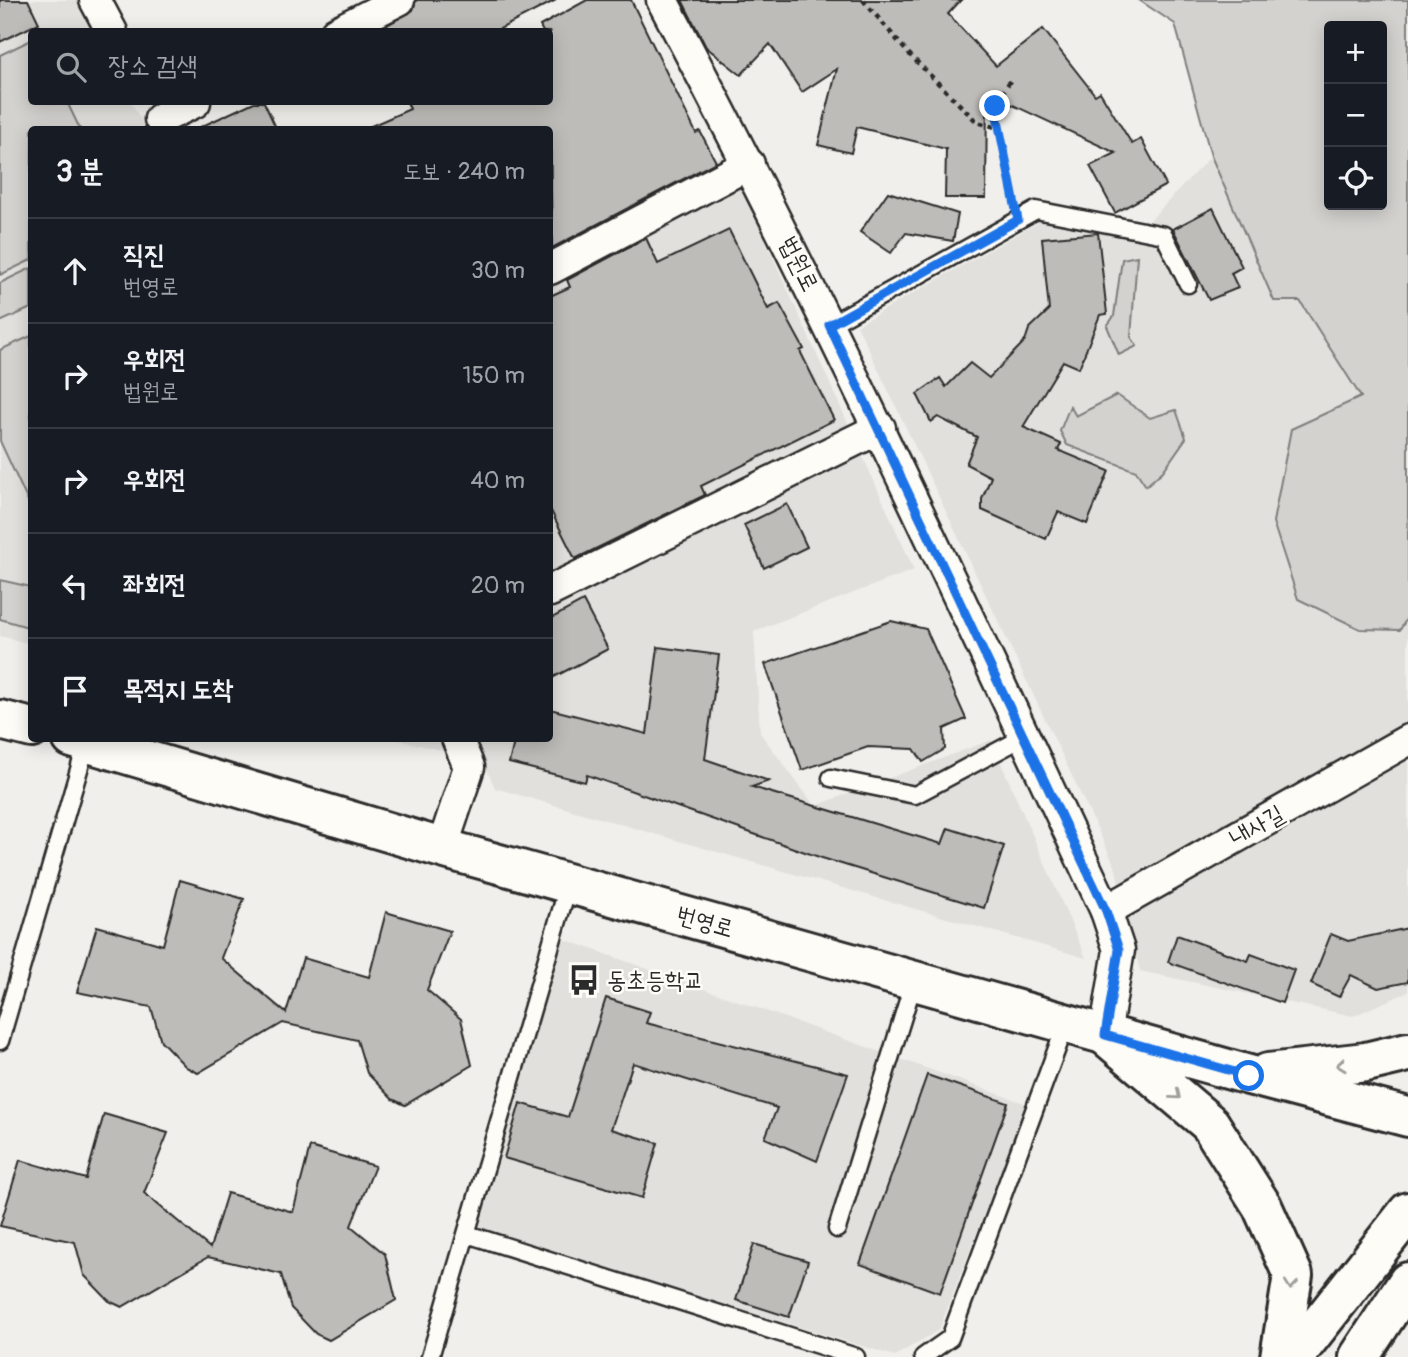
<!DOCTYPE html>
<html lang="ko">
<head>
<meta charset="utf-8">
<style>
	:root { --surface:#171b24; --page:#242831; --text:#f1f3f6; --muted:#9ea1a6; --line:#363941 }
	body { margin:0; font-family:Pangolin,"Poor Story",sans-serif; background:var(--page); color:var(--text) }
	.controls { position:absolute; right:21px; top:21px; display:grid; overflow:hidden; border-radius:7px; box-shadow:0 4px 18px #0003 }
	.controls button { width:63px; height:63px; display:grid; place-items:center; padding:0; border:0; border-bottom:2px solid var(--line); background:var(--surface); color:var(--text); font:35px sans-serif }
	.stop { position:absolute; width:21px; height:21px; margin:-16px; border:5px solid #1a73e8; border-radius:50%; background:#fff }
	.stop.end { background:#1a73e8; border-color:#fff; box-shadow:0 2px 7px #0008 }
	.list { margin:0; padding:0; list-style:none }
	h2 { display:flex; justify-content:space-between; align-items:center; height:91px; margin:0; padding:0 28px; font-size:30px }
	h2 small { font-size:23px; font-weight:400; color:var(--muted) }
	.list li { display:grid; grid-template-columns:46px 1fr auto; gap:21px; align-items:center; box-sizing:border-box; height:105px; padding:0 28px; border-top:2px solid var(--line) }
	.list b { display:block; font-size:26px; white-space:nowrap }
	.list p { margin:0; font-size:23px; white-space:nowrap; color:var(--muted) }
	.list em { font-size:23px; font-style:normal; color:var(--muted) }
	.icon { flex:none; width:38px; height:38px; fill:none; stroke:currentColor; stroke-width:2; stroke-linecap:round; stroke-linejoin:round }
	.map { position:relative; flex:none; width:1408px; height:1357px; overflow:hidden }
	.search { position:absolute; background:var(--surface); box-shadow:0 4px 18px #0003; left:28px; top:28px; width:525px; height:77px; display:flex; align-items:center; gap:18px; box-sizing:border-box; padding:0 24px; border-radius:7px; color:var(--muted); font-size:26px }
	.panel { position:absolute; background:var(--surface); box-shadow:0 4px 18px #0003; left:28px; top:126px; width:525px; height:616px; border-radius:7px }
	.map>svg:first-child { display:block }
	.built { fill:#e1e0dc }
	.green { fill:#d3d2cf; stroke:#7f7e7d; stroke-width:2; fill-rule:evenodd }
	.building { fill:#bdbcb8; stroke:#2b2b2b; stroke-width:2 }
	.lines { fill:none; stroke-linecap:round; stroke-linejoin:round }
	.service-casing { stroke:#2b2b2b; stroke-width:21 }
	.minor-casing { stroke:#2b2b2b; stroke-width:35 }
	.tertiary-casing { stroke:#2b2b2b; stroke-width:44 }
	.secondary-casing { stroke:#2b2b2b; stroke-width:44 }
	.primary-casing { stroke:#2b2b2b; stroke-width:44 }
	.path { stroke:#2b2b2b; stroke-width:4.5; stroke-dasharray:5 5; stroke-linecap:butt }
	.service { stroke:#fdfcf7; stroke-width:16 }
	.minor { stroke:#fdfcf7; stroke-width:30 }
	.tertiary { stroke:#fdfcf7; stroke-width:38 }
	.secondary { stroke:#fdfcf7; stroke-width:38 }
	.primary { stroke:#fdfcf7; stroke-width:38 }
	.oneway { stroke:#9e9e9b }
	.route { stroke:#1a73e8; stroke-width:9 }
	.labels { text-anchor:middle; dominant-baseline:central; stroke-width:5; stroke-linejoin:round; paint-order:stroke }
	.street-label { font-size:24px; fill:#2b2b2b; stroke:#fdfcf7 }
	.poi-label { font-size:24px; fill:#2b2b2b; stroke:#fdfcf7; text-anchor:start }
</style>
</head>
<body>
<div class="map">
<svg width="1408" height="1357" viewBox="0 0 1408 1357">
	<rect width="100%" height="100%" fill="#f0efeb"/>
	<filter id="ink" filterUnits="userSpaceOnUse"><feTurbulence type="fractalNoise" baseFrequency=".0143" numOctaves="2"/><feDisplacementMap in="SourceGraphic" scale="14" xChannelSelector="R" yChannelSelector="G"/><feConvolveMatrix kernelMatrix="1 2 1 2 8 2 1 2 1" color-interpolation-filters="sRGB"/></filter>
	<g filter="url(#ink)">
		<g class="built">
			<polygon points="0,0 78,0 94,31 32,32 32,102 131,102 146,129 32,130 31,644 0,636"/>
			<polygon points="726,153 914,570 754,631 760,733 815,806 991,740 1086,958 495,788 473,739 550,738 550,247"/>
			<polygon points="1211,156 1274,301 1300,300 1362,397 1408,615 1408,992 1353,1016 1140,971 1115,866 857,325 1044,219 1137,234"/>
			<polygon points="396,739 441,739 448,752"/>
			<polygon points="552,935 1027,1104 939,1330 895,1356 470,1227"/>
		</g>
		<g class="green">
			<path d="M 1139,0 L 1408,0 L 1408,616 L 1400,630 L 1360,629 L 1298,599 L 1273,522 L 1291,429 L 1361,397 L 1300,301 L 1274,301 L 1211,156 L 1175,24 ZM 1329,26 L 1382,26 L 1382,205 L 1329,205 Z"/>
			<polygon points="31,40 32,102 67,102 80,129 32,130 31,260 0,275 0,55"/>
			<polygon points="1137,256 1131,337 1137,346 1119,355 1107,326 1114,316 1122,259"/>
			<polygon points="31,268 31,308 0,322 0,283"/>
			<polygon points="31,336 31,508 0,441 0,350"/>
			<polygon points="1117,395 1150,418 1176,410 1186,438 1163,471 1146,486 1136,471 1067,445 1060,431 1070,406 1076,416"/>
			<polygon points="0,580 31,587 31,628 0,619"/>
		</g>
		<g class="building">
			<polygon points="0,0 28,0 39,23 0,42"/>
			<polygon points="416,0 556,0 494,32 384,32 382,28 413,10"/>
			<polygon points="587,0 631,0 696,133 700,131 716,162 552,248 550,130 362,130 410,109 407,102 550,102 550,32 543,32 540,26"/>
			<polygon points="682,0 961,0 948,14 996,66 1043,29 1095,95 1100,92 1132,144 1141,139 1166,185 1115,213 1090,166 1116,153 987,93 986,198 945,198 946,149 857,127 851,153 818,145 837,69 802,92 770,44 741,75 706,47"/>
			<polygon points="254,102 264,102 277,130 194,130"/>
			<polygon points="888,192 958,214 953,241 906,233 891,253 860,232"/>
			<polygon points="1213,208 1242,267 1231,273 1238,288 1209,300 1173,229"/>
			<polygon points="729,230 768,309 779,303 804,349 800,351 834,420 701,486 705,495 575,559 550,509 550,296 570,287 567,280 646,238 658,264"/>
			<polygon points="1098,233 1107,314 1100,315 1079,368 1063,361 1023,427 1061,444 1058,450 1109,471 1087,524 1058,512 1046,539 982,510 982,499 991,477 966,464 977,437 938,417 931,422 917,394 940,378 946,387 970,363 989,378 1025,341 1029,329 1049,310 1042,238"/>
			<polygon points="787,504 807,547 764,568 744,525"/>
			<polygon points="583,601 608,649 550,679 550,619"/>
			<polygon points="891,621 926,629 966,719 944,729 945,749 923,762 914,749 868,747 802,770 765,664"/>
			<polygon points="658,647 719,655 705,759 769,781 752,787 942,844 948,828 1004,846 984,908 822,858 587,775 585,782 509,763 515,738 550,738 550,709 647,734"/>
			<polygon points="180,880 244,899 221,958 286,1013 303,958 369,977 386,912 450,931 427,990 461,1019 472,1065 405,1105 392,1099 367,1073 357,1040 283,1023 198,1073 186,1067 161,1041 151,1007 77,992 97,926 163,945"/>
			<polygon points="1408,928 1408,982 1378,988 1351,975 1339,997 1311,984 1331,934 1348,941"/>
			<polygon points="1177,935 1248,961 1251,954 1294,970 1282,1003 1168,962"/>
			<polygon points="606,998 650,1012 646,1023 848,1074 817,1161 765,1138 777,1108 633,1063 611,1129 658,1143 642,1198 504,1158 520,1103 568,1117"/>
			<polygon points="927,1075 1008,1103 940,1293 860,1264"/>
			<polygon points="104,1114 168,1133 144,1193 210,1248 227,1193 293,1212 310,1147 375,1166 351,1226 385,1254 396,1300 329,1340 316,1334 291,1308 281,1274 208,1257 122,1307 109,1301 84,1275 75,1242 0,1226 20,1160 86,1179"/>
			<polygon points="754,1244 808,1261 789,1317 736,1300"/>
		</g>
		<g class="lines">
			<defs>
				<g id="service">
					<polyline points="829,325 1036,210 1164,235 1188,284"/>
					<polyline points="831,778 915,795 1024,737"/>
					<polyline points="0,1041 87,742"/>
					<polyline points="837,1229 914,981"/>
					<polyline points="467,1234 856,1357"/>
					<polyline points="430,1357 569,883"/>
					<polyline points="923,1357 950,1338 1066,1024"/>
				</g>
				<g id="minor">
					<polyline points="95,0 112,32"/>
					<path d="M 662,0 C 821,299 963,605 1106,911 L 1119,950 L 1105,1035"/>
					<polyline points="336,32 399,0"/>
					<polyline points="160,119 195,102"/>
					<polyline points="550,269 749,164"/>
					<polyline points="550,591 880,428"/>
					<polyline points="442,848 469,767 457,738"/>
					<polyline points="1106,911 1408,740"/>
				</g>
				<g id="tertiary">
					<polyline points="1294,1357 1408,1212"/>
					<polyline points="1359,1357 1408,1282"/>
				</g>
				<polyline id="secondary" points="1105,1035 1210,1124 1262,1206 1293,1275 1280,1357"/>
				<g id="primary">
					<polyline points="0,720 32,728"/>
					<polyline points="72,738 442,848 1249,1075 1408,1117"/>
					<polyline points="1268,1073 1366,1062 1408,1052"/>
				</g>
			</defs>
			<use href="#service" class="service-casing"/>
			<use href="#minor" class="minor-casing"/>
			<use href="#tertiary" class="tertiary-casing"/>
			<use href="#secondary" class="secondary-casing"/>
			<use href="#primary" class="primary-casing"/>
			<g class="path">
				<polyline points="863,0 909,54 977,122 999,128"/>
				<polyline points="1010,81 995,105 1013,197"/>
			</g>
			<use href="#service" class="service"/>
			<use href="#minor" class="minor"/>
			<use href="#tertiary" class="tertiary"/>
			<use href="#secondary" class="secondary"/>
			<use href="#primary" class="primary"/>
		</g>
		<defs><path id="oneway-chevron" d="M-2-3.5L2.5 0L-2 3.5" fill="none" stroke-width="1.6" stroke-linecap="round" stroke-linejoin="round" transform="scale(1.75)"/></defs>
		<g class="oneway">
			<use href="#oneway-chevron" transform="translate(1341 1065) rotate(174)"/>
			<use href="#oneway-chevron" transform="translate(1176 1095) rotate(40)"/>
			<use href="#oneway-chevron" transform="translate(1291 1285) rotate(96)"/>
		</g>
	</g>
	<g class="lines" filter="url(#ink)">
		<polyline class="route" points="995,106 1018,220 829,325 1106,911 1119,950 1105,1035 1249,1076"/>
	</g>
	<defs>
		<symbol id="bus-bare" viewBox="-9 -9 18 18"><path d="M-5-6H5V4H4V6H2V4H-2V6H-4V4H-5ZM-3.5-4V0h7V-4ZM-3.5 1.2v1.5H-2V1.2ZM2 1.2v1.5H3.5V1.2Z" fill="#2b2b2b" stroke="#fdfcf7" stroke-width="2.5" paint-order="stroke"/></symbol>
	</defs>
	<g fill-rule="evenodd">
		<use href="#bus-bare" x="562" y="958" width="44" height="44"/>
	</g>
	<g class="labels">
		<g class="street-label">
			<text transform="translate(799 264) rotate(64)">법원로</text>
			<text transform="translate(1257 826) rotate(-30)">내사길</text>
			<text transform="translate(705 922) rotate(16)">번영로</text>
		</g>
		<g class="poi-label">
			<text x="607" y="980">동초등학교</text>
		</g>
	</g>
</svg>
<div class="controls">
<button>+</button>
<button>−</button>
<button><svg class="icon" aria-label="locate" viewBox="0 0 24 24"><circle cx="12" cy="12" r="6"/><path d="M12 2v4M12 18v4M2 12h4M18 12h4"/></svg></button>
</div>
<div class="stop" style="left:1249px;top:1076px"></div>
<div class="stop end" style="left:995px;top:106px"></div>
<div class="search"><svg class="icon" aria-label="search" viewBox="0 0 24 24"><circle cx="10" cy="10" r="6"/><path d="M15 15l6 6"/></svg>장소 검색</div>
<section class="panel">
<h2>3 분<small>도보 · 240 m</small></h2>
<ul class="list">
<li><svg class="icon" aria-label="ahead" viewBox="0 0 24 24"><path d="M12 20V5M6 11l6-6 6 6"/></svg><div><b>직진</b><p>번영로</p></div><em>30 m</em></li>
<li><svg class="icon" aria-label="right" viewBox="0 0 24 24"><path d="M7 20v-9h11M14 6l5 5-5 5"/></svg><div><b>우회전</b><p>법원로</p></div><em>150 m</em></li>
<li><svg class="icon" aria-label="right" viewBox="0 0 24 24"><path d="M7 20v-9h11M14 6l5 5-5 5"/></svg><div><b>우회전</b></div><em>40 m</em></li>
<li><svg class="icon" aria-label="left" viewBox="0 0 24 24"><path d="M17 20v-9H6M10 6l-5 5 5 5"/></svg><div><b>좌회전</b></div><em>20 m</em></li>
<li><svg class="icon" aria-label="arrive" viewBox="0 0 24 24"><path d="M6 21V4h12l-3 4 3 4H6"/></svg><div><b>목적지 도착</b></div></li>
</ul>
</section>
</div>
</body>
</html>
